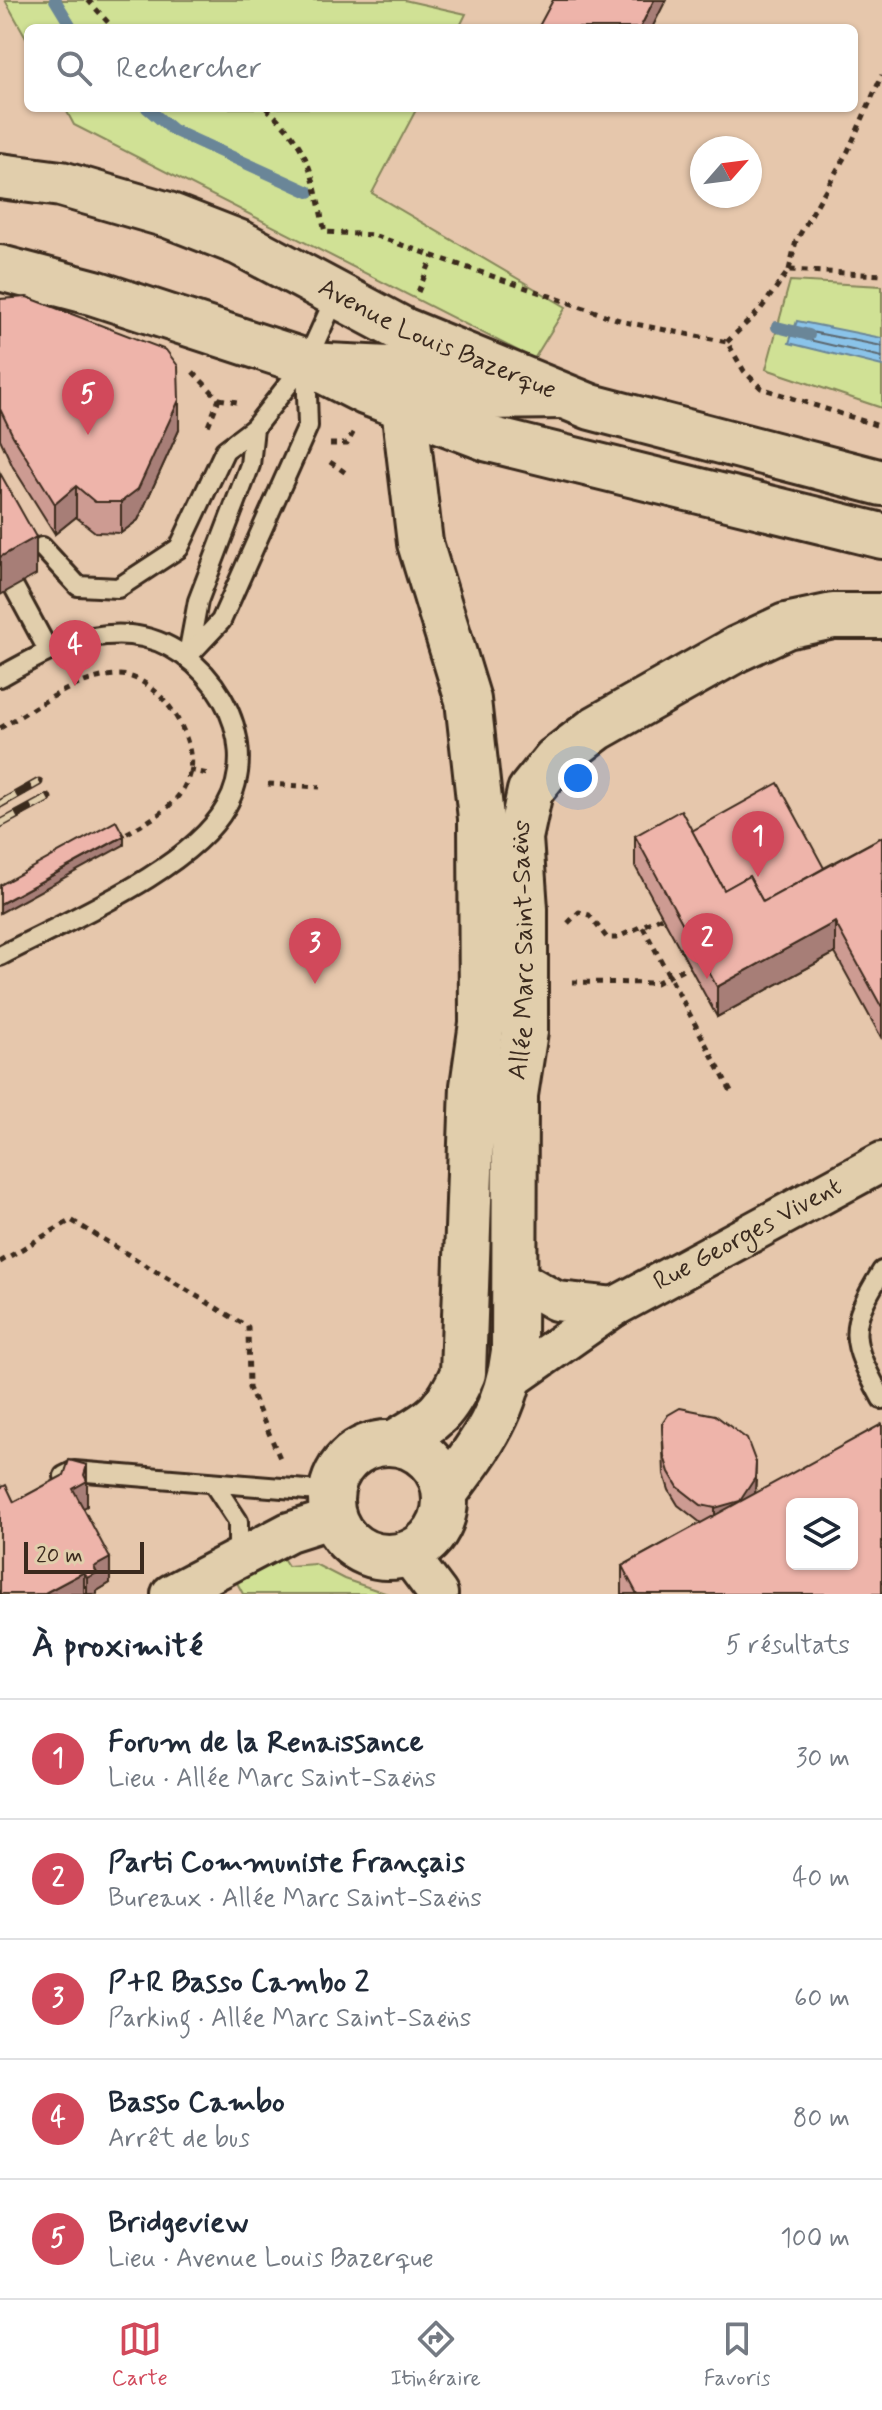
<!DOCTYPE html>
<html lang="fr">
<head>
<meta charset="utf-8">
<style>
	:root { --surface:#fff; --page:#f6f6f7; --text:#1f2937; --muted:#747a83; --line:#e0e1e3; --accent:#d1495b }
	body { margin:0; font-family:Mynerve,sans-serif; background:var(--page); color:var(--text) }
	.controls { position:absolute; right:24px; bottom:24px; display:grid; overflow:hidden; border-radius:12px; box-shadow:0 2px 6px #0004 }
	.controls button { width:72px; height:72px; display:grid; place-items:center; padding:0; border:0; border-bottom:2px solid var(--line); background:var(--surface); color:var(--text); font:40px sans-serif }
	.compass { position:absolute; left:690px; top:136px; width:72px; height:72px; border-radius:50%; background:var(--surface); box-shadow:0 2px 6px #0004; rotate:62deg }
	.scale { position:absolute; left:24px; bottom:20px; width:120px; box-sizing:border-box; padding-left:8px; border:4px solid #3b2a1e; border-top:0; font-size:22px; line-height:28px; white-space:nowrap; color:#3b2a1e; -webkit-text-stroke:6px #e1ceac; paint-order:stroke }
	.you { position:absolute; left:578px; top:778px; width:28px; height:28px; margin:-20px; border:6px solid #fff; border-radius:50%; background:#1a73e8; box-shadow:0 0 0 12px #1a73e833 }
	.badge { display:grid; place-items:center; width:52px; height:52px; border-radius:50%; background:var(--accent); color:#fff; font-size:26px; font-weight:700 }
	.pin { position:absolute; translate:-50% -66px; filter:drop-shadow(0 2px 4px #0008) }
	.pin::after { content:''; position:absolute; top:42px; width:28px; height:24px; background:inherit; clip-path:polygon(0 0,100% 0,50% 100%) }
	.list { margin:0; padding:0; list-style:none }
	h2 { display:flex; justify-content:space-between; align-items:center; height:104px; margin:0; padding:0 32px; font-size:34px }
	h2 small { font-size:26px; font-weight:400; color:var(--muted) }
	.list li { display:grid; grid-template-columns:52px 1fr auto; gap:24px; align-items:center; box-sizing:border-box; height:120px; padding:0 32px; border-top:2px solid var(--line) }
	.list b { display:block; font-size:30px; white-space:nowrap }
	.list p { margin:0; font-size:26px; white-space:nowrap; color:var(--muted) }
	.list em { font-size:26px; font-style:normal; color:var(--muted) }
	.icon { flex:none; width:44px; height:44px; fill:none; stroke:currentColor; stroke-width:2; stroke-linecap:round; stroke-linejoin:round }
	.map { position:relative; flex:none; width:882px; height:1594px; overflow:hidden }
	.search { position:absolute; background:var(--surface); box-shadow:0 2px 6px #0004; left:24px; right:24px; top:24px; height:88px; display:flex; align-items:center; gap:20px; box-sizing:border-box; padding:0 28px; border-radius:12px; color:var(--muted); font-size:30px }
	.sheet { height:704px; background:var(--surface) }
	nav { display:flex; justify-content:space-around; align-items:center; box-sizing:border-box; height:112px; border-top:2px solid var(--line); background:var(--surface); font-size:22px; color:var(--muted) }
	nav a { display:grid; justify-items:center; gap:4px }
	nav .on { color:var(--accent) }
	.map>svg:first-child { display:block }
	.green { fill:#d0e195; stroke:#86865a; stroke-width:2 }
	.water { fill:#8ac3e9; stroke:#6a8698; stroke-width:2 }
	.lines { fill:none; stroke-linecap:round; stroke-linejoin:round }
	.shore { stroke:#5b676f; stroke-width:2 }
	.stream { stroke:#6a8698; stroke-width:12 }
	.lane-casing { stroke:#3b2a1e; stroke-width:24 }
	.street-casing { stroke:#3b2a1e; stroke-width:44 }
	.secondary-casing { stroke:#3b2a1e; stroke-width:50 }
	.path { stroke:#3b2a1e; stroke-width:5; stroke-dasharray:6 6; stroke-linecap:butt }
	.lane { stroke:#e1ceac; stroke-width:18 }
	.street { stroke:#e1ceac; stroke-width:38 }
	.secondary { stroke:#e1ceac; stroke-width:44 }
	.rail-casing { stroke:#3b2a1e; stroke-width:9 }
	.rail { stroke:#e1ceac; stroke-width:6; stroke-dasharray:18; stroke-linecap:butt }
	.path-bridge { stroke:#3b2a1e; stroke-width:5; stroke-dasharray:6 6; stroke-linecap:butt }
	.wall { fill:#cd9b92; stroke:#3b2a1e; stroke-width:2 }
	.shaded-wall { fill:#a77e77; stroke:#3b2a1e; stroke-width:2 }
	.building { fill:#eeb4aa; stroke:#3b2a1e; stroke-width:2; fill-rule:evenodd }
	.labels { text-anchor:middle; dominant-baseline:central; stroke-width:7; stroke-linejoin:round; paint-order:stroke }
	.street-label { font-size:26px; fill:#3b2a1e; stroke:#e1ceac }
</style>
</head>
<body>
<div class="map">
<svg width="882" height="1594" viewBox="0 0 882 1594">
	<rect width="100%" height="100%" fill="#e6c7ac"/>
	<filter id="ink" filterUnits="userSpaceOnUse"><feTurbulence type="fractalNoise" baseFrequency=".0125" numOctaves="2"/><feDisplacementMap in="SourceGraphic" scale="16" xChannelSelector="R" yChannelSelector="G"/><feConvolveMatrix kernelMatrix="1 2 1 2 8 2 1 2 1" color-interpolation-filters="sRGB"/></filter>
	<g filter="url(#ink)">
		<g class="green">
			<polygon points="5,0 404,0 466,14 459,28 28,28 28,41"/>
			<polygon points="65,108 417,108 372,193 566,307 534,359 74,125"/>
			<polygon points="790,281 882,286 882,408 766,369"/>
			<polygon points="281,1555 288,1566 315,1564 344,1579 388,1594 243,1594 235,1579"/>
		</g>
		<polygon class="water" points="797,321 882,338 882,366 789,343"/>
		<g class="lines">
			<polyline class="shore" points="882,346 806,331 802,334 805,339 882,357"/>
			<g class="stream">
				<polyline points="55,0 72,28"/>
				<polyline points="147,108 173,130 309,192"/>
				<polyline points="777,327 809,335"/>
			</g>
			<defs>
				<g id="lane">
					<polyline points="42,547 78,586 118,588 179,548 225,450 254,428 306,362 337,294"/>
					<polyline points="14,587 48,650"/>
					<polyline points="188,655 198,601 250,465 254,428"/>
					<polyline points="188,656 221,621 308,426 306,362"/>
					<path d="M 0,677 C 43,653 80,631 130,635 C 207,642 266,738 226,807 C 191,870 64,922 0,956"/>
					<path d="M 882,1271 C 846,1329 850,1340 882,1399"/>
					<polyline points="64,1476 74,1471 331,1492"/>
					<polyline points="213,1483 238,1521 238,1557"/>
				</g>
				<g id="street">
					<polyline points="307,362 389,366 485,400 567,399"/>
					<path id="s1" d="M 614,1307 L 882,1162"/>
					<polyline points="510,1380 614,1307 556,1301 512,1276"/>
					<polyline points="408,1554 438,1594"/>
					<polyline points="171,1594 289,1532 333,1518"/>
				</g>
				<g id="secondary">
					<path id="s2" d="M 0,176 L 61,184 L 168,215 L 240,243 L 403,330 L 591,407 L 882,483"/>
					<polyline points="0,268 95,293 306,362 365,392 489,439 882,536"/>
					<circle cx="388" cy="1500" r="57"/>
					<path d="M 394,1443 C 433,1420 444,1416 463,1373 L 473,1086 L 482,1023 L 481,818 L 468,700 L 420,543 L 404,407"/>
					<path id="s3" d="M 445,1493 C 480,1446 507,1412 514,1351 L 515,1095 L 525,1031 L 525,909 L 520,838 L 530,791 L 555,760 L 597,728 L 737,649 L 786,626 L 833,616 L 882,616"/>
				</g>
			</defs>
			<use href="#lane" class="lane-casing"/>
			<use href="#street" class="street-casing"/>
			<use href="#secondary" class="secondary-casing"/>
			<g class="path">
				<polyline points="88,0 113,28"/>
				<path d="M 266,108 C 312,148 312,176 325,232 L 373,235 L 625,322 L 727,342 L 744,371 L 761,388 L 882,427"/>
				<polyline points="789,270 796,241 848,151 882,75"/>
				<polyline points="418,292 433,256"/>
				<polyline points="727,342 760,310 789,270 882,275"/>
				<polyline points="193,372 219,399 208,426"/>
				<polyline points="219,399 237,402"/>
				<polyline points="330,444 347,444 353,433"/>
				<polyline points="330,462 346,473"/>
				<path d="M 0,728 C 36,708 75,677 117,675 C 158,673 202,741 188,778 C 178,808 145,823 120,837"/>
				<polyline points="189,770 208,774"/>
				<polyline points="268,784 320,787"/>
				<polyline points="568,923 579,912 589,915 607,938 616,938 662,917"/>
				<polyline points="643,927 732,1093"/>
				<polyline points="0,1262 71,1220 248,1327 249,1388 280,1458"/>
			</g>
			<use href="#lane" class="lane"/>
			<use href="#street" class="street"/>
			<use href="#secondary" class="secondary"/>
			<defs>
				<g id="rail">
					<polyline points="0,804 39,782"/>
					<polyline points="0,824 48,798"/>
				</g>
			</defs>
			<use href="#rail" class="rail-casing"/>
			<use href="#rail" class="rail"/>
			<polyline class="path-bridge" points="572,982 656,983 689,966"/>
		</g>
		<g class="wall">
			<polygon points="0,299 179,430 138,520 121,533 95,532 76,517 55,534 13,467 0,439"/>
			<polygon points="692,831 824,868 882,837 882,1039 835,953 717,1017 635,866 635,836"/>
			<polygon points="662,1424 756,1480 755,1493 882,1594 622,1594 622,1566 701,1523 678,1505 669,1490 664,1474"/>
			<polygon points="87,1465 87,1506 83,1508 110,1583 97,1591 97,1594 0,1594 2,1487 14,1502"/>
		</g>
		<g class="shaded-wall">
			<polygon points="654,0 666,0 652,28 640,28"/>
			<polygon points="179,400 179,430 138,520 121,533 121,502"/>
			<polygon points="76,486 76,517 55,534 55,504"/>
			<polygon points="36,537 36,575 0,595 0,557"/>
			<polygon points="124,836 124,845 0,913 0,904"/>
			<polygon points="835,922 835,953 717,1017 717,987"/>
			<polygon points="756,1463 755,1496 715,1526 715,1508"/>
			<polygon points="87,1465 87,1506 73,1514 73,1489 84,1475"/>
			<polygon points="110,1558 110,1583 97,1591 97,1594 87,1594 87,1578 94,1567"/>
			<polygon points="84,1572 84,1594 43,1594"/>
		</g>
		<g class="building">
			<polygon points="553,0 654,0 640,28 538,28"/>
			<polygon points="27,297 166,350 178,366 179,400 138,489 121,502 95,502 76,486 55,504 13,436 0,409 0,299"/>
			<polygon points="0,473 36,537 0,557"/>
			<polygon points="778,783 824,868 763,902 749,876 724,890 692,831"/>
			<polygon points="681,810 724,890 749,876 763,902 882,837 882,1008 835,922 717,987 635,836"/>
			<polygon points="116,821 124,836 0,904 0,885"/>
			<polygon points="680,1408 715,1415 747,1439 756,1463 755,1478 740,1501 715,1508 701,1505 678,1487 669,1472 664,1456 662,1424 668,1415"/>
			<path d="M 882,1424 L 882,1594 L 637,1594 L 622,1566 ZM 792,1504 L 852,1504 L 852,1564 L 792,1564 Z"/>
			<polygon points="69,1460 87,1465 84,1475 87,1481 73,1489 110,1558 94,1567 97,1573 87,1578 84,1572 43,1594 0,1594 0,1488 6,1485 14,1502 64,1475"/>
		</g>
	</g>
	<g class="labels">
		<g class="street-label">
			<text stroke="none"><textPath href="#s2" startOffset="470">Avenue Louis Bazerque</textPath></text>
			<text stroke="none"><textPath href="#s3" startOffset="562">Allée Marc Saint-Saëns</textPath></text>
			<text stroke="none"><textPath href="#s1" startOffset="152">Rue Georges Vivent</textPath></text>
		</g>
	</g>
</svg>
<div class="controls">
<button><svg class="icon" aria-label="layers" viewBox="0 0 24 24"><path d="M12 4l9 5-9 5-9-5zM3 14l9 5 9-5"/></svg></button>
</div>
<svg class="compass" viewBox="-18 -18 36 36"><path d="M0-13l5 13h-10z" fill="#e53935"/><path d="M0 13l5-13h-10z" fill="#747a83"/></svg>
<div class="scale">20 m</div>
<div class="you"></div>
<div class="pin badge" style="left:758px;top:877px">1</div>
<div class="pin badge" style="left:707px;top:979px">2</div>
<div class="pin badge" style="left:315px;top:984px">3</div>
<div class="pin badge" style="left:75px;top:686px">4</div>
<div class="pin badge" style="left:88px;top:435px">5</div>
<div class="search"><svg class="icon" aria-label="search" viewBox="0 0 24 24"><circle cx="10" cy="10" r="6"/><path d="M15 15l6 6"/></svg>Rechercher</div>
</div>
<section class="sheet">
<h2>À proximité<small>5 résultats</small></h2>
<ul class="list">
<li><span class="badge">1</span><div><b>Forum de la Renaissance</b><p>Lieu · Allée Marc Saint-Saëns</p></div><em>30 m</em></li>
<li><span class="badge">2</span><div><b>Parti Communiste Français</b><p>Bureaux · Allée Marc Saint-Saëns</p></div><em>40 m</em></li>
<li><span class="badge">3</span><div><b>P+R Basso Cambo 2</b><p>Parking · Allée Marc Saint-Saëns</p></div><em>60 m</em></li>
<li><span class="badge">4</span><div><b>Basso Cambo</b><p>Arrêt de bus</p></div><em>80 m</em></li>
<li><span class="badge">5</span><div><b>Bridgeview</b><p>Lieu · Avenue Louis Bazerque</p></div><em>100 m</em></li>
</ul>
</section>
<nav>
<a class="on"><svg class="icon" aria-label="map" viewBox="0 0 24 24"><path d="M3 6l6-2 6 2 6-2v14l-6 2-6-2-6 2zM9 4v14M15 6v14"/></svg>Carte</a>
<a><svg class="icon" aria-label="directions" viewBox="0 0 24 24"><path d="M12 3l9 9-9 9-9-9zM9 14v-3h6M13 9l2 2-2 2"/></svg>Itinéraire</a>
<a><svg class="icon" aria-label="saved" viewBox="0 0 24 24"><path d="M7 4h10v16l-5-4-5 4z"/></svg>Favoris</a>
</nav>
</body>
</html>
